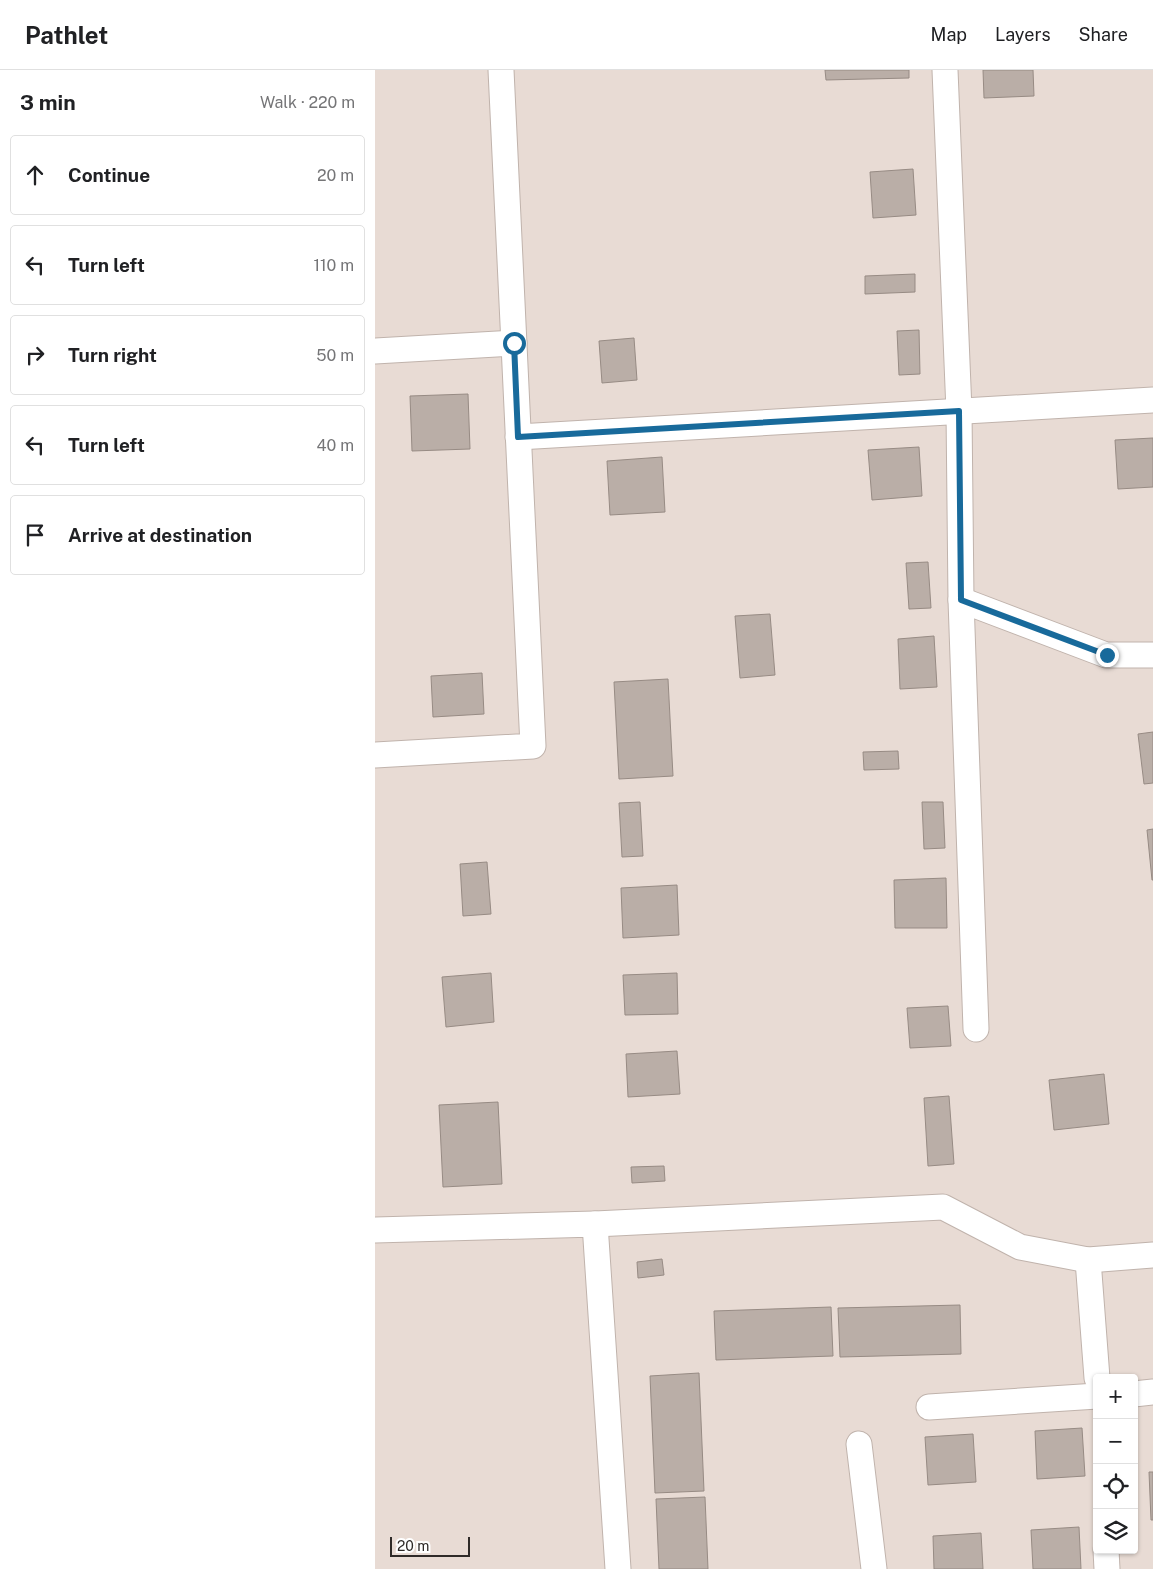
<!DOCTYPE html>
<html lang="en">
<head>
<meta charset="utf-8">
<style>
	:root { --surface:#fff; --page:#f2f2f2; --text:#202124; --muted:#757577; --line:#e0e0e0 }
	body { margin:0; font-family:"Public Sans",sans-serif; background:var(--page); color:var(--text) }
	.controls { position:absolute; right:15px; bottom:15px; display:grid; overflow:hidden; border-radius:5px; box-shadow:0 1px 4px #0004 }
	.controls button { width:45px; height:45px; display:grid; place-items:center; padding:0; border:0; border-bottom:1px solid var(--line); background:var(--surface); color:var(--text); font:25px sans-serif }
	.scale { position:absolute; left:15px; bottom:12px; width:80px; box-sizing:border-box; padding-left:5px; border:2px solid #2f2a28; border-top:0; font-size:14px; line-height:18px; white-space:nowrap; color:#2f2a28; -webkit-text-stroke:4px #fff; paint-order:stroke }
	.stop { position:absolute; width:15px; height:15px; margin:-11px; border:4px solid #186a9b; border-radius:50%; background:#fff }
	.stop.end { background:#186a9b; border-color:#fff; box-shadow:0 1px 5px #0008 }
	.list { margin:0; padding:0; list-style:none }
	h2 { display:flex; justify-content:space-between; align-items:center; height:65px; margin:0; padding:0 20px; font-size:21px }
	h2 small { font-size:16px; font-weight:400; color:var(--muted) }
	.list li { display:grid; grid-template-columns:32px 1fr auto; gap:15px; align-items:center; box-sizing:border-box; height:80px; margin:0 10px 10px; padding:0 10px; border:1px solid var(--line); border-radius:5px }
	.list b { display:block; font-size:19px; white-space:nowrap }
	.list em { font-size:16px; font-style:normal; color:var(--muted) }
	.icon { flex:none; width:28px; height:28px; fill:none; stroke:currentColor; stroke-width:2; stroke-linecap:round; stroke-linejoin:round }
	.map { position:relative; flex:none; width:778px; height:1499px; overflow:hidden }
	header { display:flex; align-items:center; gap:30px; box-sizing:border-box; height:70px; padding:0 25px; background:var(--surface); border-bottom:1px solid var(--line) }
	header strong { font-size:24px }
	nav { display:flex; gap:28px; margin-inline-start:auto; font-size:18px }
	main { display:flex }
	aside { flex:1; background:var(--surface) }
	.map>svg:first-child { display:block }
	.building { fill:#baaea7; stroke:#978b84 }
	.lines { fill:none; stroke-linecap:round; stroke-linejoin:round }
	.minor-casing { stroke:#c0b3ac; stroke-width:27 }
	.minor { stroke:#fff; stroke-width:25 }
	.route { stroke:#186a9b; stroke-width:6 }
</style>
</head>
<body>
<header>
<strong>Pathlet</strong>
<nav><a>Map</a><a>Layers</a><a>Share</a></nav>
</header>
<main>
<aside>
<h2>3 min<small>Walk · 220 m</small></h2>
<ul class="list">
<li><svg class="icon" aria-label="ahead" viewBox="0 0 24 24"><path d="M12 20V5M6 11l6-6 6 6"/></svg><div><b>Continue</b></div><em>20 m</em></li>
<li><svg class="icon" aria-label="left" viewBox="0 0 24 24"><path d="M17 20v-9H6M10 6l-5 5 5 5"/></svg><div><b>Turn left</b></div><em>110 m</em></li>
<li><svg class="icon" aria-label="right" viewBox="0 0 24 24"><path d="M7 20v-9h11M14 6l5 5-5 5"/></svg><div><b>Turn right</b></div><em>50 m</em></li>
<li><svg class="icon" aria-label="left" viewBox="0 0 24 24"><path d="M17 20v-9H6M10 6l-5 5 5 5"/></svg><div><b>Turn left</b></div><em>40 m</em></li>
<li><svg class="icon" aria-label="arrive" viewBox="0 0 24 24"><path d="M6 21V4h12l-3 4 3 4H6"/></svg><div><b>Arrive at destination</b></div></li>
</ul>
</aside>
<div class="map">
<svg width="778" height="1499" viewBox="0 0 778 1499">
	<rect width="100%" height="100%" fill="#e8dbd4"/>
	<g class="building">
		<polygon points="450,0 534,0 534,8 451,10"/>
		<polygon points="608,0 658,0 659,26 609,28"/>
		<polygon points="538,99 541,145 498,148 495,102"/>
		<polygon points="540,204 540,222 490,224 490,206"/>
		<polygon points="544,260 545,304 524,305 522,261"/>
		<polygon points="259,268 262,310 227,313 224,271"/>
		<polygon points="93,324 95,379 37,381 35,326"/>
		<polygon points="778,368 778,417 743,419 740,370"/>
		<polygon points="544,377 547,426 497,430 493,380"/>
		<polygon points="287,387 290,442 235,445 232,391"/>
		<polygon points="553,492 556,538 534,539 531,493"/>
		<polygon points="395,544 400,605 365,608 360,546"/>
		<polygon points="559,566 562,617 525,619 523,569"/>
		<polygon points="107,603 109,644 58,647 56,606"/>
		<polygon points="293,609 298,706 244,709 239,612"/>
		<polygon points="778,662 778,713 769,714 763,664"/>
		<polygon points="523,681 524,699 489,700 488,682"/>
		<polygon points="265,732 268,786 247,787 244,733"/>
		<polygon points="547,732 568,732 570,778 549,779"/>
		<polygon points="778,759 778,810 777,810 772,760"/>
		<polygon points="112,792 116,844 88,846 85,794"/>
		<polygon points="571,808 572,858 520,858 519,810"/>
		<polygon points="302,815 304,865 248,868 246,818"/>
		<polygon points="116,903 119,952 71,957 67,907"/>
		<polygon points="302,903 303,944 250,945 248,905"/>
		<polygon points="573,936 576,976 535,978 532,938"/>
		<polygon points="302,981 305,1024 253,1027 251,984"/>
		<polygon points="729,1004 734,1054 679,1060 674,1010"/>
		<polygon points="574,1026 579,1094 553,1096 549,1028"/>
		<polygon points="123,1032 127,1114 68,1117 64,1035"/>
		<polygon points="289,1096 290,1111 257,1113 256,1097"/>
		<polygon points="287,1189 289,1205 263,1208 262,1192"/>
		<polygon points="585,1235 586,1284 465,1287 463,1238"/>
		<polygon points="456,1237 458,1286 341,1290 339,1241"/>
		<polygon points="324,1303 329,1421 280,1423 275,1306"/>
		<polygon points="707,1358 710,1406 662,1409 660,1361"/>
		<polygon points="598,1364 601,1412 553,1415 550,1367"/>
		<polygon points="774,1402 778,1402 778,1450 776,1450"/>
		<polygon points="330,1427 333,1499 284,1499 281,1429"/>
		<polygon points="704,1457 706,1499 658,1499 656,1460"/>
		<polygon points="606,1463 608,1499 559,1499 558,1466"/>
	</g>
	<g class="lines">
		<defs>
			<g id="minor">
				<polyline points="570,0 584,341 586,530 601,959"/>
				<polyline points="0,281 139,273"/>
				<polyline points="143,367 778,330"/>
				<polyline points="586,530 731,585 778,585"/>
				<polyline points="0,685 158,676 126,0"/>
				<polyline points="220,1154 568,1137 645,1177 713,1190 778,1185"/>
				<polyline points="0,1160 220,1154 243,1499"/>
				<polyline points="713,1190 722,1308"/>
				<polyline points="759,1324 778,1322"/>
				<polyline points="554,1337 722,1326"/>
				<polyline points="484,1374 499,1499"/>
				<polyline points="731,1480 732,1499"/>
			</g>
		</defs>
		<use href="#minor" class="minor-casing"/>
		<use href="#minor" class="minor"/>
	</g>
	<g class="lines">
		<polyline class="route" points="139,273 143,367 584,341 586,530 732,585"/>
	</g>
</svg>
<div class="controls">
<button>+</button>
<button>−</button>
<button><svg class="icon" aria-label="locate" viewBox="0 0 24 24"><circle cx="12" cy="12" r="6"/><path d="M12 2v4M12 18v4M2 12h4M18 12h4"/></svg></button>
<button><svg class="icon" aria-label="layers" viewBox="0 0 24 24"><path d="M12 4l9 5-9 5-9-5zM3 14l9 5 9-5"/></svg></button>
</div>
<div class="scale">20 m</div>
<div class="stop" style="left:139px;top:273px"></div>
<div class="stop end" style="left:732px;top:585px"></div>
</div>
</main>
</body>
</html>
